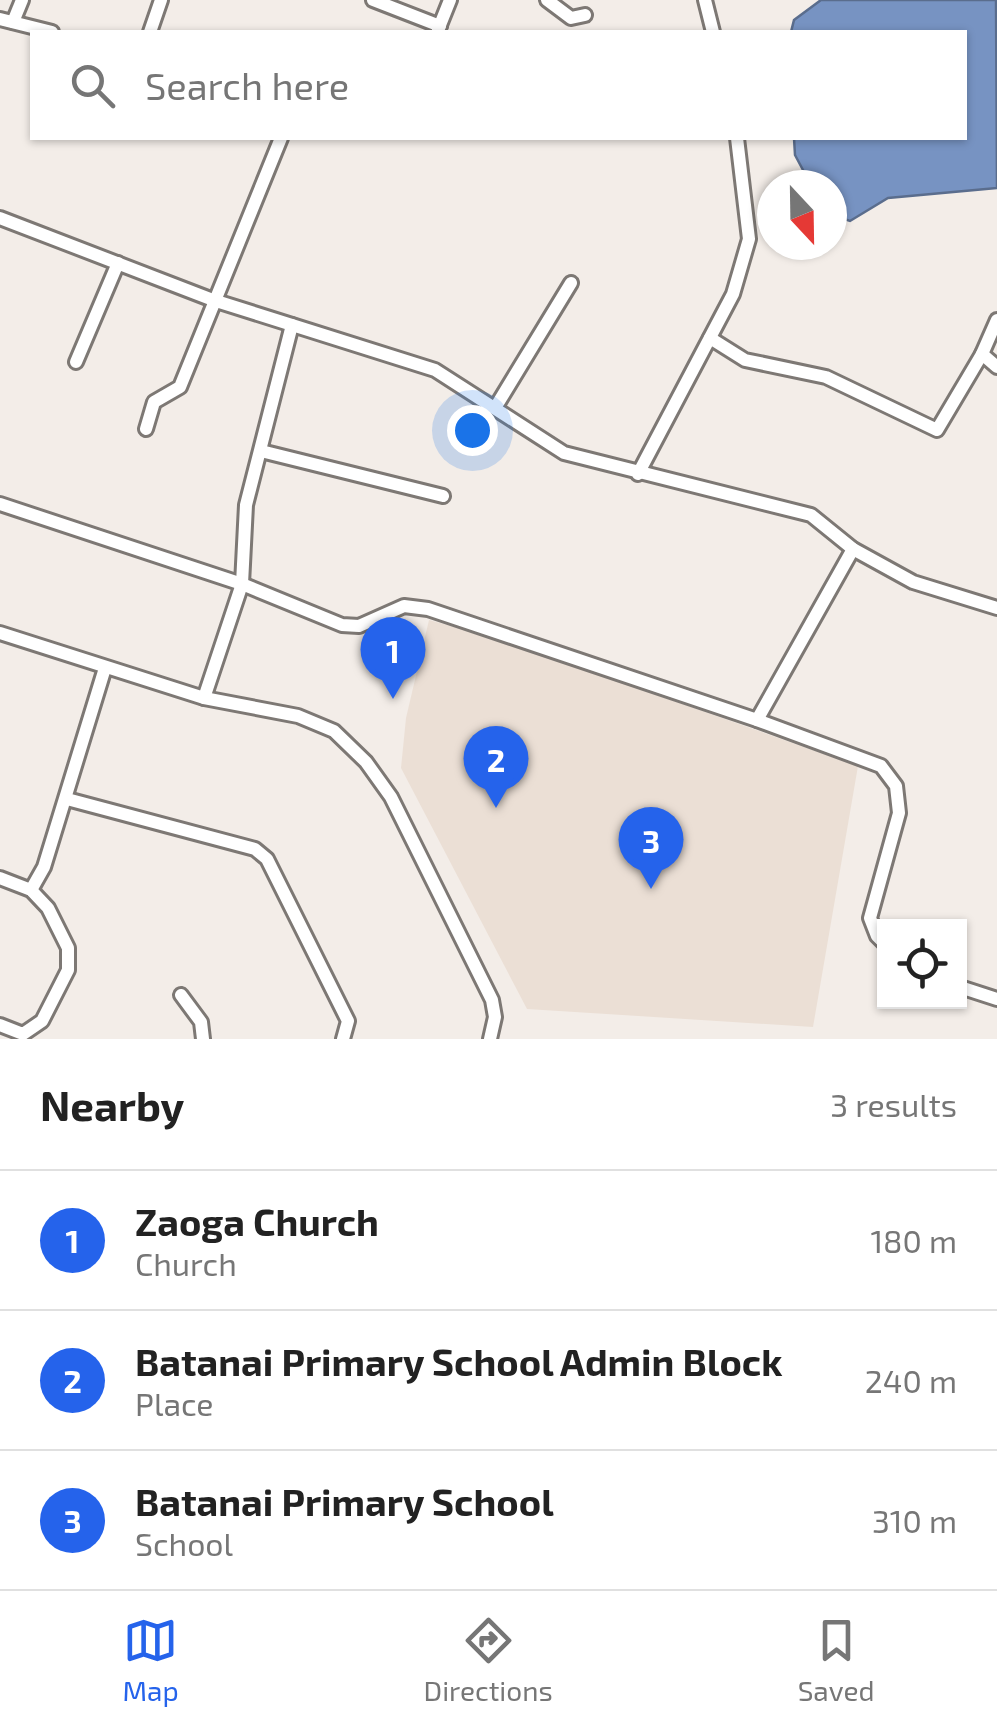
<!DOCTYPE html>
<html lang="en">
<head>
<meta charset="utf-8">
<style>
	:root { --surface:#fff; --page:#f2f2f2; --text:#222; --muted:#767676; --line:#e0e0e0; --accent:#2563eb }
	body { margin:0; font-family:"Exo 2",sans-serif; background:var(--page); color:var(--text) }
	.controls { position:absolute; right:30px; bottom:30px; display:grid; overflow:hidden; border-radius:0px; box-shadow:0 2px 8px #0004 }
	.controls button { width:90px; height:90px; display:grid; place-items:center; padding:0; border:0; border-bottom:2px solid var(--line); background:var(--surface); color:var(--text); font:50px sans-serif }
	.compass { position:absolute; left:757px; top:170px; width:90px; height:90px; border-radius:50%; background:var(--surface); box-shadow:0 2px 8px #0004; rotate:158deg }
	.you { position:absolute; left:472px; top:430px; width:35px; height:35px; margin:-25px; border:8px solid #fff; border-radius:50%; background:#1a73e8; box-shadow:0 0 0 15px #1a73e833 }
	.badge { display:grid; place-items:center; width:65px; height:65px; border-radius:50%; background:var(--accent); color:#fff; font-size:32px; font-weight:700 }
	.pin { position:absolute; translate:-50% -82px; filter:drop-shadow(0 2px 5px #0008) }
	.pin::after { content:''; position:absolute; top:52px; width:35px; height:30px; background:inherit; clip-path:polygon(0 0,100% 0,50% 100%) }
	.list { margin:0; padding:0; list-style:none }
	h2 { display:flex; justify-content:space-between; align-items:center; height:130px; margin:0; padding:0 40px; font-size:42px }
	h2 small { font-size:32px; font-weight:400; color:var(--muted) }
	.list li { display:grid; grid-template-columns:65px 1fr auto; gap:30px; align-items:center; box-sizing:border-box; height:140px; padding:0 40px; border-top:2px solid var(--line) }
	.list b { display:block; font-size:38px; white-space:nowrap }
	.list p { margin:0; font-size:32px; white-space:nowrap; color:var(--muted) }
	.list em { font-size:32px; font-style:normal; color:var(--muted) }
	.icon { flex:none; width:55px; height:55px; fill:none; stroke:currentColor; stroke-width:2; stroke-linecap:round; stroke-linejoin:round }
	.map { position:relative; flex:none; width:997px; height:1039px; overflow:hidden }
	.search { position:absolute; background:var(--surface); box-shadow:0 2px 8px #0004; left:30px; right:30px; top:30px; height:110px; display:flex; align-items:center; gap:25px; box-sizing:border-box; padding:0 35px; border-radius:0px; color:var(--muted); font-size:38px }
	.sheet { height:550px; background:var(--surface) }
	nav { display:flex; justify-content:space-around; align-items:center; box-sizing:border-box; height:140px; border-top:2px solid var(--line); background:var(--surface); font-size:28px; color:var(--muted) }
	nav a { display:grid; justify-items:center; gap:5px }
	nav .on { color:var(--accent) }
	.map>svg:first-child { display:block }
	.built { fill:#ebdfd5 }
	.water { fill:#7793c2; stroke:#5a6d8d; stroke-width:2.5 }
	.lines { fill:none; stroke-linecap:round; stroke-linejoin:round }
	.minor-casing { stroke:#7d7874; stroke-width:18 }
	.minor { stroke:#fff; stroke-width:12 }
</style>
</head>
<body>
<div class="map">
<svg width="997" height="1039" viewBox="0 0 997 1039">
	<rect width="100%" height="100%" fill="#f3ede8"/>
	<polygon class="built" points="429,620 498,639 858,766 813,1027 527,1009 401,768 406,718"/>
	<polygon class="water" points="821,0 996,0 997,188 888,198 850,221 832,215 832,185 811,185 795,155 794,138 964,138 964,32 791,32 794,20"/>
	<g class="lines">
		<defs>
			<g id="minor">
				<polyline points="373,0 440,26"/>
				<polyline points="547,0 571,18 585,15"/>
				<polyline points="705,0 713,32"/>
				<polyline points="0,19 52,32"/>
				<polyline points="13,22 22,0"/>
				<polyline points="438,30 450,0"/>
				<polyline points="150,32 161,0"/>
				<polyline points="0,218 213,300 435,370 564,453 811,515 853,549 913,582 997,608"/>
				<polyline points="710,338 745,360 826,377 937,430 982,354 997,320"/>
				<polyline points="982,354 997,367"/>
				<polyline points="76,362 118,263"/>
				<polyline points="495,408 571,283"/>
				<polyline points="146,429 154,402 180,387 281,138"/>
				<polyline points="261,451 443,496"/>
				<polyline points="638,474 733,294 749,239 737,138"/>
				<polyline points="0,504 242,584 342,625 359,626 404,606 428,609 757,720 881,766 896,786 899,813 870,918 877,936 884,943"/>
				<polyline points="0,633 204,698 298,716 334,731 366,762 391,797 492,1000 495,1017 490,1039"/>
				<polyline points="204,698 242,584 246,505 292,325"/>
				<polyline points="757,720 853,549"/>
				<polyline points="67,799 255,849 267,859 348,1021 343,1039"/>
				<polyline points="0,878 31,890 48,908 68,948 68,970 42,1021 23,1034 0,1025"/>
				<polyline points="31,890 44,867 105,668"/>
				<polyline points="960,987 997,999"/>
				<polyline points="181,995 201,1022 203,1039"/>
			</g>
		</defs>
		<use href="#minor" class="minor-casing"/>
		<use href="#minor" class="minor"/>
	</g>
</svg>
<div class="controls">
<button><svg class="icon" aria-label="locate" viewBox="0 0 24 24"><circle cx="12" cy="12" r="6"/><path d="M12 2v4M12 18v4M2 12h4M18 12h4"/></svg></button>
</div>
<svg class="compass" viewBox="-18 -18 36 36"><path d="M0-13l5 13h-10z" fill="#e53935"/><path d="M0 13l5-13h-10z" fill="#767676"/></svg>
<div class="you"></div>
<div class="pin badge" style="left:393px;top:699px">1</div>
<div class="pin badge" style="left:496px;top:808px">2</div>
<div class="pin badge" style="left:651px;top:889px">3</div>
<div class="search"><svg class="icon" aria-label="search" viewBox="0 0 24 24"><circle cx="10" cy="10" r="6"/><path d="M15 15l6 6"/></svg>Search here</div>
</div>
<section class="sheet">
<h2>Nearby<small>3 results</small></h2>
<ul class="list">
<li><span class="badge">1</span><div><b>Zaoga Church</b><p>Church</p></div><em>180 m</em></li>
<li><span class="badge">2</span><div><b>Batanai Primary School Admin Block</b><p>Place</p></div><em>240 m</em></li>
<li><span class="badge">3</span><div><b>Batanai Primary School</b><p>School</p></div><em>310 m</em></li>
</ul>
</section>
<nav>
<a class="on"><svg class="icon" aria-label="map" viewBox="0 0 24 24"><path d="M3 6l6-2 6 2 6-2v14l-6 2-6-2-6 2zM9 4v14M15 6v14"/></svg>Map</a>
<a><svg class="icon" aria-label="directions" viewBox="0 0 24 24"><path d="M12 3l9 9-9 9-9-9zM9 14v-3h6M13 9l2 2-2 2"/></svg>Directions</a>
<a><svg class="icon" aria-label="saved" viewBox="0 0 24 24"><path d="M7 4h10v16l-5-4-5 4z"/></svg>Saved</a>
</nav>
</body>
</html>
